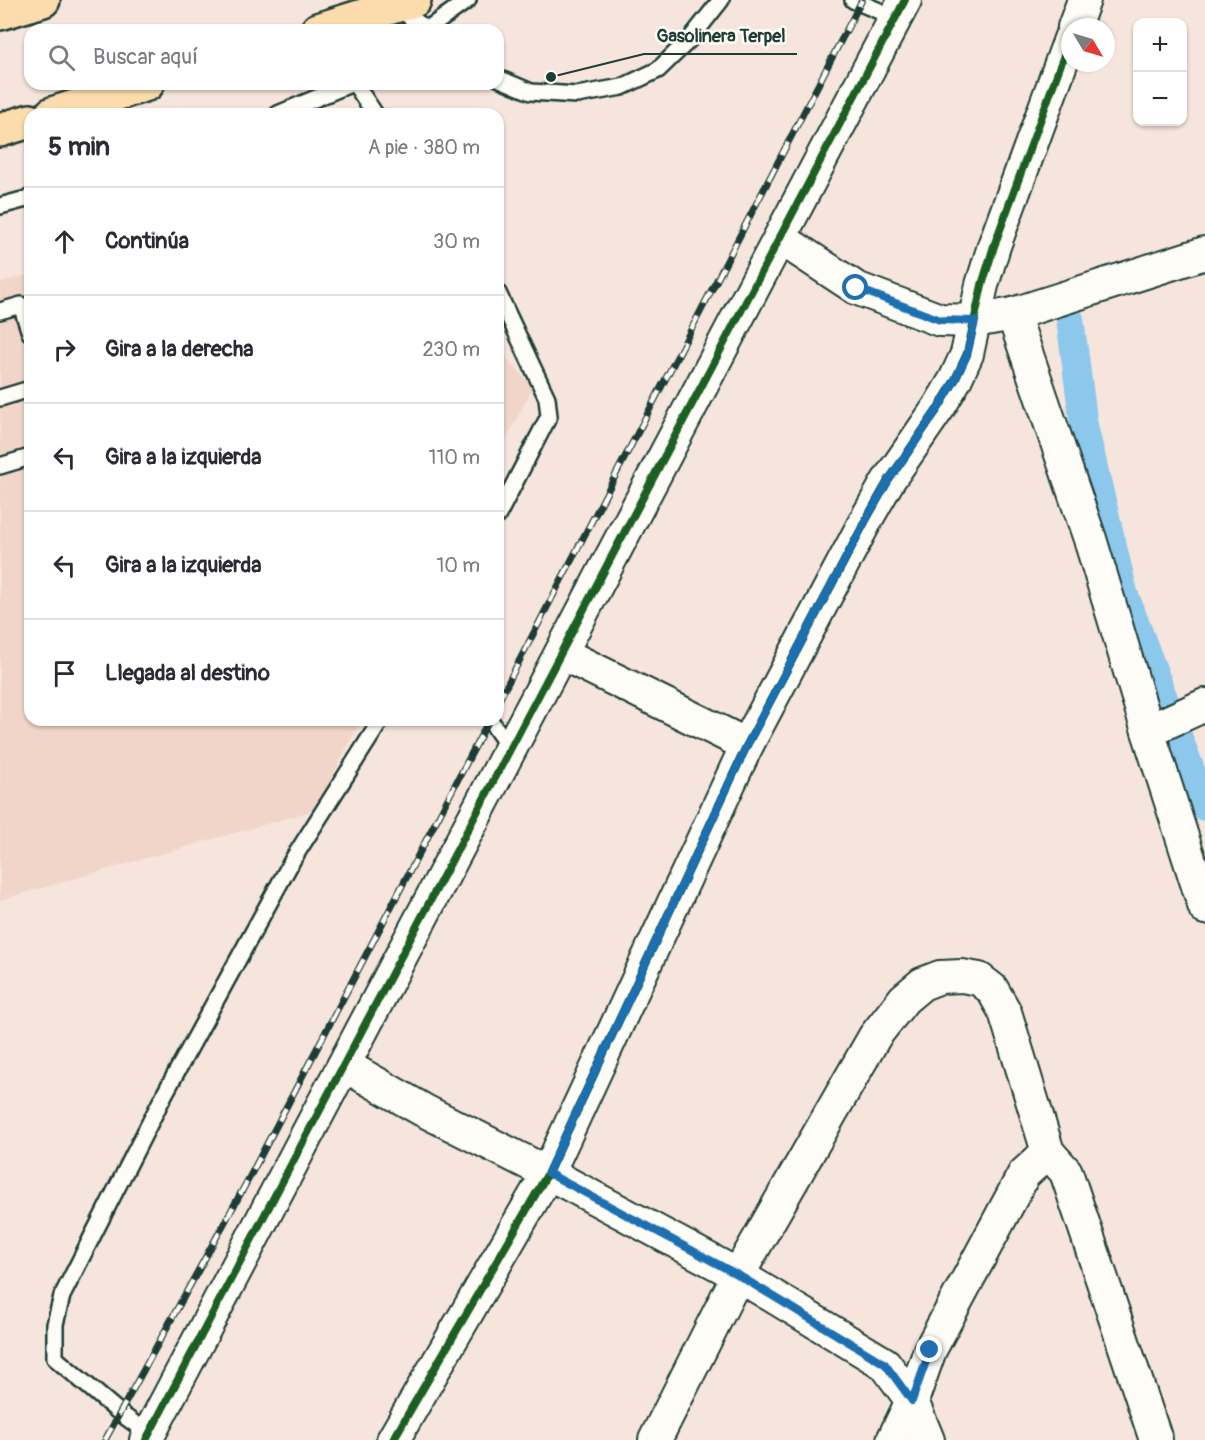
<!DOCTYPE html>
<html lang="es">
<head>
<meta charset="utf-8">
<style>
	:root { --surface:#fff; --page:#f2f2f3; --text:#2b2b33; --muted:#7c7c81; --line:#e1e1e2 }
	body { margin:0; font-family:Pangolin,sans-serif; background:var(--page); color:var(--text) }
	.controls { position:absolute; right:18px; top:18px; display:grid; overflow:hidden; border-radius:12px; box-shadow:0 2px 4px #0004 }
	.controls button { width:54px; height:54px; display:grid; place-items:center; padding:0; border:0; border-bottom:2px solid var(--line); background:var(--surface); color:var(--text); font:30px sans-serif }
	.compass { position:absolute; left:1061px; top:18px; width:54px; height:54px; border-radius:50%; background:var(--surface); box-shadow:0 2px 4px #0004; rotate:128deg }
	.stop { position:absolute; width:18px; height:18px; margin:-14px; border:4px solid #1f6fb2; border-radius:50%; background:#fff }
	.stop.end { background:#1f6fb2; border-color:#fff; box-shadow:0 2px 6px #0008 }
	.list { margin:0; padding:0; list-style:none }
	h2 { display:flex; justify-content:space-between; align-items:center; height:78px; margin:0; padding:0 24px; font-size:26px }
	h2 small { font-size:20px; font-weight:400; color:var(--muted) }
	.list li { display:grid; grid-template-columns:39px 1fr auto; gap:18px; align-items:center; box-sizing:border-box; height:108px; padding:0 24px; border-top:2px solid var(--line) }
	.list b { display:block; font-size:22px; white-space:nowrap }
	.list em { font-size:20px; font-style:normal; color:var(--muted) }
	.icon { flex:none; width:33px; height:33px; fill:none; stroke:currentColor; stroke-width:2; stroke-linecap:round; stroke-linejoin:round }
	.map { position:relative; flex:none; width:1205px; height:1440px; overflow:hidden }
	.search { position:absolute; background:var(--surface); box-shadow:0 2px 4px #0004; left:24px; top:24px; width:480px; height:66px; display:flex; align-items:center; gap:15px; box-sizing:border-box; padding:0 21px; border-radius:18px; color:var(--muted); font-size:22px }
	.panel { position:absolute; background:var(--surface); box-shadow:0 2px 4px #0004; left:24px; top:108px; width:480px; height:618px; border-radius:18px }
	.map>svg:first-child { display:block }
	.built { fill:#f1d5c9 }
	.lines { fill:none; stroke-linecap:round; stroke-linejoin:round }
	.canal { stroke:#8cc8ec; stroke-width:28 }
	.lane-casing { stroke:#1f3d34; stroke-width:20 }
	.street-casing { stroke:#1f3d34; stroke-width:36 }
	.highway-casing { stroke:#1f3d34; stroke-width:38 }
	.lane { stroke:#fdfcf7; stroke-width:15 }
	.street { stroke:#fdfcf7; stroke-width:32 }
	.highway { stroke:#fcdcac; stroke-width:33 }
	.rail-casing { stroke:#1f3d34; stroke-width:7 }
	.rail { stroke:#fdfcf7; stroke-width:4.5; stroke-dasharray:14; stroke-linecap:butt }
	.cycleway-casing { stroke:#fdfcf7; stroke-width:11 }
	.cycleway { stroke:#1b5e20; stroke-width:8 }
	.route { stroke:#1f6fb2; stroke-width:8 }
	.leader { fill:none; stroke:#1f3d34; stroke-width:2 }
	.callout-dot { fill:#1f3d34; stroke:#fdfcf7; stroke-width:2 }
	.callout-label { font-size:18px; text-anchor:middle; font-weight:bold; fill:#1f3d34; stroke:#fdfcf7; stroke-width:5; stroke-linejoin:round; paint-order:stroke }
</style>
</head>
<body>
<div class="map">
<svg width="1205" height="1440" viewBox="0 0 1205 1440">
	<rect width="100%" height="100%" fill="#f6e5dc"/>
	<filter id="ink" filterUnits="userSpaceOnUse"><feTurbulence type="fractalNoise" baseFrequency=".0167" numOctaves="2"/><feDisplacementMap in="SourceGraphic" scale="12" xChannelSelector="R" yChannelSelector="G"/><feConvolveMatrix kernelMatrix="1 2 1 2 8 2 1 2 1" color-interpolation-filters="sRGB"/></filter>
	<g filter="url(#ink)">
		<g class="built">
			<polygon points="30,274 30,720 361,720 315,810 0,900 0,283"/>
			<polygon points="498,348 533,387 498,455"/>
		</g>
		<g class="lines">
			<polyline class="canal" points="1070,319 1084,426 1124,593 1205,807"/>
			<defs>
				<g id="lane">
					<polyline points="853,0 896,18"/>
					<polyline points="396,6 427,30"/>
					<polyline points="426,30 468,0"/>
					<polyline points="498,78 531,92 577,95 622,87 658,70 691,38 721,0"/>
					<polyline points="355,84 375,114"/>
					<polyline points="278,114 350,84"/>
					<polyline points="0,206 30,198"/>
					<polyline points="498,293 547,398 549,416 498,515"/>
					<polyline points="0,311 21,305 30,333"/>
					<polyline points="0,398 30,389"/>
					<polyline points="0,466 30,457"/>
					<polyline points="490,720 510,749"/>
					<polyline points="149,1434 120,1413 55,1358 55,1324 62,1296 164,1095 293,859 381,720"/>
				</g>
				<g id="street">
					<polyline points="1074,27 1084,0"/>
					<polyline points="780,238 856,288 940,320 975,321 1013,314 1205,253"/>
					<polyline points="1013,314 1090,539 1148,731 1205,908"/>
					<polyline points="561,653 747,745"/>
					<polyline points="1148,731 1205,705"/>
					<polyline points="344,1065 423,1110 548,1173 738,1275 885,1364 912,1401 928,1440"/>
					<polyline points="146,1440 905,0"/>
					<polyline points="393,1440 548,1173 747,745 867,518 888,481 939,407 955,380 967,354 982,285 994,246 1070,39"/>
					<polyline points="655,1440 738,1275 875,1036 904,999 922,984 940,977 962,976 979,979 992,989 1005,1012 1048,1152 1066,1172 1156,1440"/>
					<polyline points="893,1440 912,1401 930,1350 1024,1174 1048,1152"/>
				</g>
				<g id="highway">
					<polyline points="0,13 43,0"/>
					<polyline points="318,30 414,0"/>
					<polyline points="52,114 147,84"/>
					<polyline points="0,130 30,121"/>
				</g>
			</defs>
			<use href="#lane" class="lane-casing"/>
			<use href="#street" class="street-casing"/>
			<use href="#highway" class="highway-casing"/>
			<use href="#lane" class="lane"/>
			<use href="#street" class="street"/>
			<use href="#highway" class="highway"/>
			<defs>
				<g id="rail">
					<polyline points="498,702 862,0"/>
					<polyline points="105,1440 248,1180 489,720"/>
				</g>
			</defs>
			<use href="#rail" class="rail-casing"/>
			<use href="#rail" class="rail"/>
			<defs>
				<g id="cycleway">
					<polyline points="146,1440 905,0"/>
					<polyline points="393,1440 548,1173 747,745 867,518 888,481 939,407 955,380 967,354 982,285 994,246 1070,39"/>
				</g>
			</defs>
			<use href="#cycleway" class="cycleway-casing"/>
			<use href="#cycleway" class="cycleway"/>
		</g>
	</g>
	<g class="lines" filter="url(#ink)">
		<polyline class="route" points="856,288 940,320 975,321 967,354 955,380 939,407 888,481 867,518 747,745 548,1173 738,1275 885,1364 912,1401 930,1350"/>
	</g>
	<path class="leader" d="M551 77L644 54H797"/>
	<circle class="callout-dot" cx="551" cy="77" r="6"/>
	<g class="callout-label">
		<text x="721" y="42">Gasolinera Terpel</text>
	</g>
</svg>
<div class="controls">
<button>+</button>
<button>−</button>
</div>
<svg class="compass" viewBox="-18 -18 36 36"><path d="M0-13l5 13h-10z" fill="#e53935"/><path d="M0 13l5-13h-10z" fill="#7c7c81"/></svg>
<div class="stop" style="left:856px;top:288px"></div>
<div class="stop end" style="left:930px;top:1350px"></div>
<div class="search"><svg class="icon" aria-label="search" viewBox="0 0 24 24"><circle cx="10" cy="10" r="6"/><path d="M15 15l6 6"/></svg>Buscar aquí</div>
<section class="panel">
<h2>5 min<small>A pie · 380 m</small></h2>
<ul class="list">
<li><svg class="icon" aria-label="ahead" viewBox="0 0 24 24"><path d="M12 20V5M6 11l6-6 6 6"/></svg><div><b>Continúa</b></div><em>30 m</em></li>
<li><svg class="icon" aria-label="right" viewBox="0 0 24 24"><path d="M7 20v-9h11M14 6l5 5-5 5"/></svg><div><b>Gira a la derecha</b></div><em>230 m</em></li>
<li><svg class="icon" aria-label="left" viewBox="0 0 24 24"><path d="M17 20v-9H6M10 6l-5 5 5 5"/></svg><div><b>Gira a la izquierda</b></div><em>110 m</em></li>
<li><svg class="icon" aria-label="left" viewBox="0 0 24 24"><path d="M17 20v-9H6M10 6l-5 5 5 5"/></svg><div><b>Gira a la izquierda</b></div><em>10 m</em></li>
<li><svg class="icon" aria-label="arrive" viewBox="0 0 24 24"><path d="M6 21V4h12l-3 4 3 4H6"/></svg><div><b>Llegada al destino</b></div></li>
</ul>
</section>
</div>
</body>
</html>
